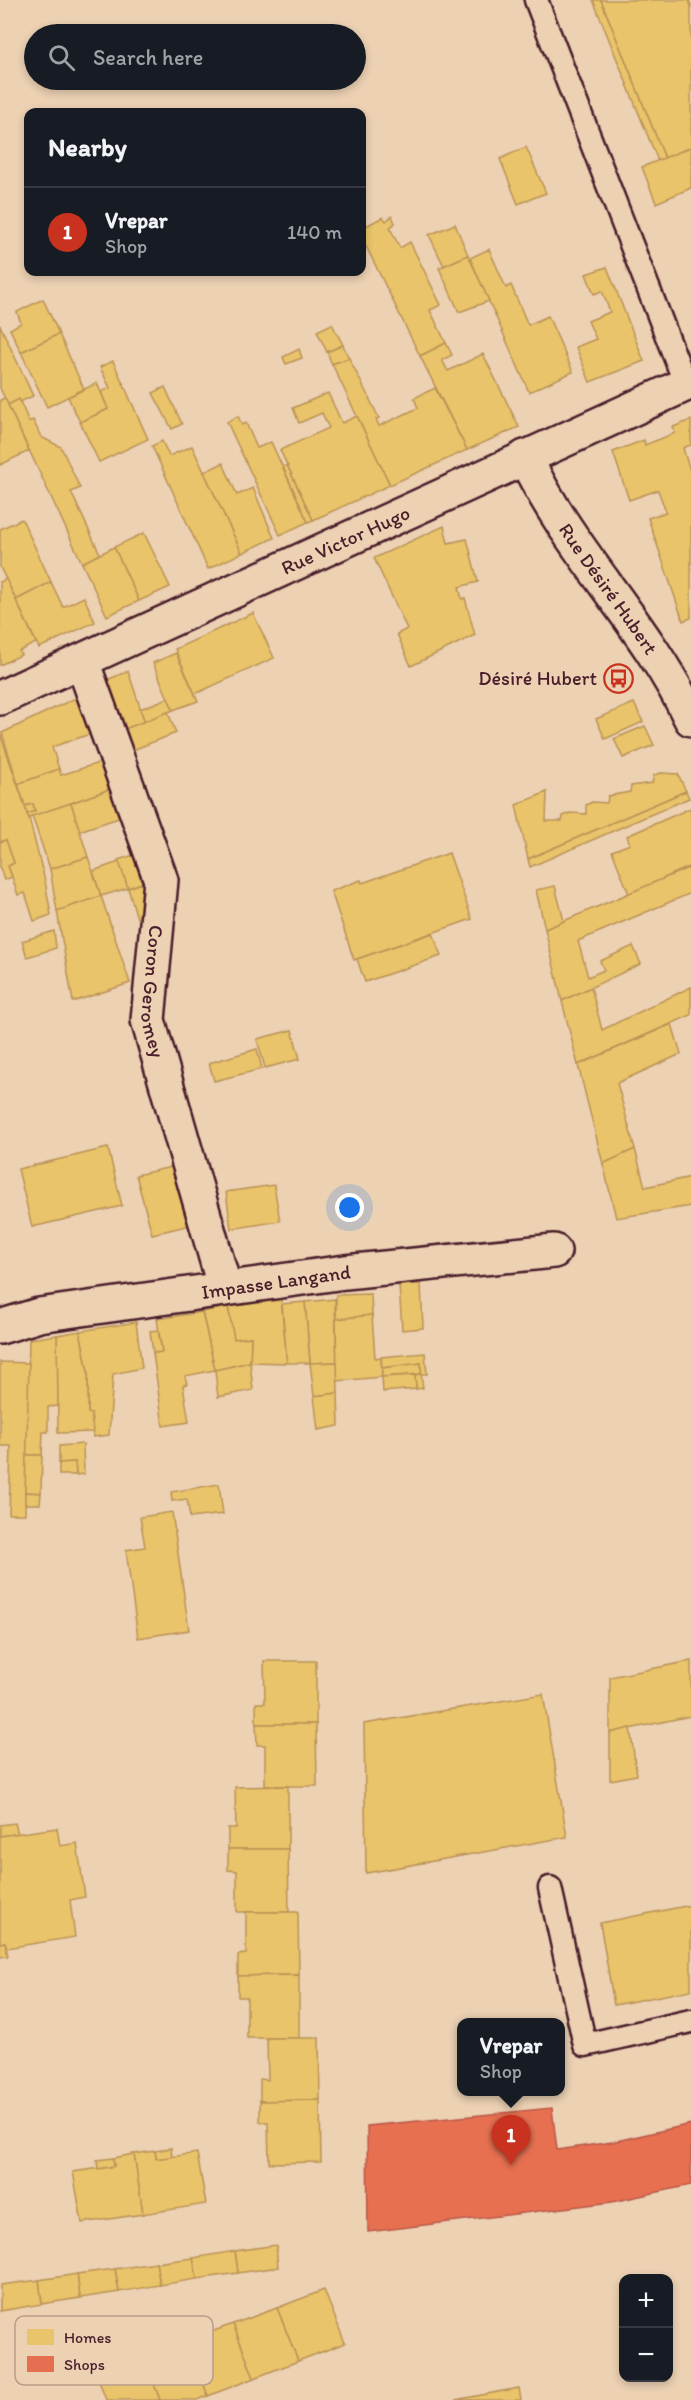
<!DOCTYPE html>
<html lang="en">
<head>
<meta charset="utf-8">
<style>
	:root { --surface:#171b24; --page:#242831; --text:#f1f3f6; --muted:#9ea1a6; --line:#363941; --accent:#c8321e }
	body { margin:0; font-family:Itim,sans-serif; background:var(--page); color:var(--text) }
	.controls { position:absolute; right:18px; bottom:18px; display:grid; overflow:hidden; border-radius:12px; box-shadow:0 3px 9px #0003 }
	.controls button { width:54px; height:54px; display:grid; place-items:center; padding:0; border:0; border-bottom:2px solid var(--line); background:var(--surface); color:var(--text); font:30px sans-serif }
	.you { position:absolute; left:350px; top:1208px; width:21px; height:21px; margin:-15px; border:4px solid #fff; border-radius:50%; background:#1a73e8; box-shadow:0 0 0 9px #1a73e833 }
	.badge { display:grid; place-items:center; width:39px; height:39px; border-radius:50%; background:var(--accent); color:#fff; font-size:20px; font-weight:700 }
	.pin { position:absolute; translate:-50% -50px; filter:drop-shadow(0 2px 3px #0008) }
	.pin::after { content:''; position:absolute; top:32px; width:21px; height:18px; background:inherit; clip-path:polygon(0 0,100% 0,50% 100%) }
	.popup { position:absolute; left:457px; top:2018px; width:108px; height:78px; box-sizing:border-box; display:grid; place-content:center; border-radius:12px; background:var(--surface); filter:drop-shadow(0 2px 4px #0005); font-size:20px; white-space:nowrap; color:var(--muted) }
	.popup b { font-size:22px; color:var(--text) }
	.popup::after { content:''; position:absolute; left:50%; top:100%; margin-left:-12px; border:12px solid transparent; border-top-color:var(--surface) }
	.list { margin:0; padding:0; list-style:none }
	h2 { display:flex; justify-content:space-between; align-items:center; height:78px; margin:0; padding:0 24px; font-size:26px }
	h2 small { font-size:20px; font-weight:400; color:var(--muted) }
	.list li { display:grid; grid-template-columns:39px 1fr auto; gap:18px; align-items:center; box-sizing:border-box; height:90px; padding:0 24px; border-top:2px solid var(--line) }
	.list b { display:block; font-size:22px; white-space:nowrap }
	.list p { margin:0; font-size:20px; white-space:nowrap; color:var(--muted) }
	.list em { font-size:20px; font-style:normal; color:var(--muted) }
	.icon { flex:none; width:33px; height:33px; fill:none; stroke:currentColor; stroke-width:2; stroke-linecap:round; stroke-linejoin:round }
	.map { position:relative; flex:none; width:691px; height:2400px; overflow:hidden }
	.search { position:absolute; background:var(--surface); box-shadow:0 3px 9px #0003; left:24px; top:24px; width:342px; height:66px; display:flex; align-items:center; gap:15px; box-sizing:border-box; padding:0 21px; border-radius:33px; color:var(--muted); font-size:22px }
	.panel { position:absolute; background:var(--surface); box-shadow:0 3px 9px #0003; left:24px; top:108px; width:342px; height:168px; border-radius:12px }
	.map>svg:first-child { display:block }
	.homes { fill:#e9c46a; stroke:#b99257; stroke-width:1.5 }
	.shops { fill:#e76f51; stroke:#b85746; stroke-width:1.5 }
	.lines { fill:none; stroke-linecap:round; stroke-linejoin:round }
	.service-casing { stroke:#4a1f2b; stroke-width:27 }
	.minor-casing { stroke:#4a1f2b; stroke-width:38 }
	.tertiary-casing { stroke:#4a1f2b; stroke-width:38 }
	.service { stroke:#ecd1b3; stroke-width:22 }
	.minor { stroke:#ecd1b3; stroke-width:33 }
	.tertiary { stroke:#ecd1b3; stroke-width:33 }
	.labels { text-anchor:middle; dominant-baseline:central; stroke-width:6; stroke-linejoin:round; paint-order:stroke }
	.street-label { font-size:20px; fill:#4a1f2b; stroke:#ecd1b3 }
	.poi-label { font-size:20px; fill:#4a1f2b; stroke:#ecd1b3; text-anchor:end }
	.key { fill:#ecd1b3; stroke:#bb9c8a; stroke-width:1.5 }
	.key-label { font-size:16px; fill:#4a1f2b }
</style>
</head>
<body>
<div class="map">
<svg width="691" height="2400" viewBox="0 0 691 2400">
	<rect width="100%" height="100%" fill="#ecd1b3"/>
	<filter id="ink" filterUnits="userSpaceOnUse"><feTurbulence type="fractalNoise" baseFrequency=".0167" numOctaves="2"/><feDisplacementMap in="SourceGraphic" scale="12" xChannelSelector="R" yChannelSelector="G"/><feConvolveMatrix kernelMatrix="1 2 1 2 8 2 1 2 1" color-interpolation-filters="sRGB"/></filter>
	<g filter="url(#ink)">
		<g class="homes">
			<polygon points="593,0 601,0 665,158 658,161"/>
			<polygon points="601,0 689,0 691,6 691,147 665,158"/>
			<polygon points="526,147 546,193 518,204 500,159"/>
			<polygon points="691,147 691,188 656,203 642,167"/>
			<polygon points="392,216 395,223 390,228 400,248 410,242 441,305 430,310 446,343 420,356 362,238 362,228 383,217 386,221"/>
			<polygon points="455,224 468,255 444,266 429,235"/>
			<polygon points="489,249 506,288 511,285 528,325 548,316 573,372 529,392 470,258"/>
			<polygon points="468,255 489,301 459,312 439,268"/>
			<polygon points="607,267 644,361 590,382 576,347 596,339 588,321 610,312 602,291 594,294 586,274"/>
			<polygon points="43,299 59,334 21,352 10,329 21,323 17,312"/>
			<polygon points="332,324 343,345 327,352 317,331"/>
			<polygon points="0,325 33,396 20,402 19,399 8,405 0,388"/>
			<polygon points="59,334 84,389 47,407 21,352"/>
			<polygon points="446,343 452,355 442,360 448,371 483,354 519,427 467,450 420,356"/>
			<polygon points="343,345 349,358 332,364 327,352"/>
			<polygon points="299,349 302,358 286,364 283,357"/>
			<polygon points="349,358 379,418 376,419 379,426 418,408 414,398 435,388 467,450 390,485 332,364"/>
			<polygon points="113,361 148,439 99,462 80,422 108,409 101,392 110,388 100,367"/>
			<polygon points="97,383 108,409 80,422 68,397"/>
			<polygon points="165,387 182,424 172,429 153,393"/>
			<polygon points="328,393 342,423 357,416 390,485 313,520 280,450 329,428 322,413 299,423 293,408"/>
			<polygon points="5,398 29,451 0,465 0,400"/>
			<polygon points="19,399 29,422 33,420 41,437 61,447 80,488 71,492 100,554 82,563 8,405"/>
			<polygon points="238,416 242,425 246,423 257,448 271,442 308,522 280,535 227,422"/>
			<polygon points="691,420 691,445 683,448 691,474 691,618 683,621 648,518 666,512 658,490 629,500 613,452 644,440 645,445 675,433 673,427"/>
			<polygon points="162,441 169,456 192,446 242,553 208,569 152,446"/>
			<polygon points="223,463 237,495 253,488 274,538 242,553 204,472"/>
			<polygon points="287,465 313,520 308,522 283,467"/>
			<polygon points="22,519 51,582 16,600 0,567 0,529"/>
			<polygon points="444,526 448,543 467,539 478,582 459,587 462,599 465,598 475,635 411,666 397,634 407,629 374,558"/>
			<polygon points="144,533 170,587 139,601 114,547"/>
			<polygon points="114,547 139,601 107,616 82,563"/>
			<polygon points="6,579 36,643 19,651 21,655 0,665 0,582"/>
			<polygon points="51,582 63,607 84,597 95,622 39,648 16,600"/>
			<polygon points="253,613 274,658 195,694 175,649"/>
			<polygon points="176,653 198,701 173,710 153,663"/>
			<polygon points="128,671 145,722 117,732 100,683"/>
			<polygon points="84,694 96,732 52,747 59,769 18,784 2,733"/>
			<polygon points="168,698 173,710 145,722 140,709"/>
			<polygon points="634,703 643,722 605,739 596,719"/>
			<polygon points="168,712 176,733 125,753 117,732"/>
			<polygon points="645,726 654,745 623,758 614,739"/>
			<polygon points="0,733 29,818 45,881 51,915 34,921 25,893 18,895 12,877 8,866 14,863 6,840 0,842"/>
			<polygon points="105,761 113,788 29,818 27,814 35,811 33,804 25,806 18,784 59,769 61,775"/>
			<polygon points="661,773 678,774 686,791 528,859 516,805 547,792 546,821 562,821 563,816 570,813 586,814 586,805 592,802 607,803 608,796 630,792 631,786 652,783 654,775"/>
			<polygon points="113,788 122,817 79,831 71,803"/>
			<polygon points="686,791 689,798 530,867 528,859"/>
			<polygon points="71,803 88,857 50,869 32,816"/>
			<polygon points="33,804 35,811 27,814 25,806"/>
			<polygon points="691,808 691,866 629,894 612,851 630,844 627,836"/>
			<polygon points="6,840 14,863 8,866 12,877 4,880 0,868 0,842"/>
			<polygon points="449,853 472,919 354,960 331,891 361,880 362,883"/>
			<polygon points="134,855 142,883 128,888 118,860"/>
			<polygon points="88,857 101,896 57,911 50,869"/>
			<polygon points="119,862 128,888 101,896 93,871"/>
			<polygon points="688,868 691,876 691,893 578,941 588,977 604,970 600,961 633,946 641,964 562,1001 545,929"/>
			<polygon points="142,883 152,913 137,918 128,888"/>
			<polygon points="555,886 564,921 545,929 536,890"/>
			<polygon points="101,896 130,983 73,1002 57,911"/>
			<polygon points="54,931 56,948 27,957 22,941"/>
			<polygon points="433,933 441,956 365,982 357,959"/>
			<polygon points="591,987 602,1030 691,987 691,1015 578,1065 562,1001"/>
			<polygon points="672,1024 681,1054 617,1083 635,1149 603,1164 578,1065"/>
			<polygon points="292,1030 300,1059 265,1068 257,1039"/>
			<polygon points="257,1049 262,1069 214,1081 209,1063"/>
			<polygon points="108,1148 122,1206 32,1227 18,1169"/>
			<polygon points="635,1149 645,1187 691,1177 691,1206 616,1218 603,1164"/>
			<polygon points="176,1166 191,1225 152,1234 136,1175"/>
			<polygon points="274,1185 280,1221 231,1229 226,1192"/>
			<polygon points="421,1284 423,1328 402,1330 399,1285"/>
			<polygon points="371,1294 372,1315 336,1319 336,1295"/>
			<polygon points="281,1299 287,1363 250,1362 251,1337 234,1339 228,1307"/>
			<polygon points="335,1299 337,1362 310,1363 305,1302"/>
			<polygon points="305,1302 310,1363 287,1363 282,1304"/>
			<polygon points="228,1307 234,1339 251,1337 250,1362 215,1370 202,1312"/>
			<polygon points="202,1312 215,1370 185,1376 187,1384 183,1385 189,1422 163,1426 153,1353 162,1352 157,1319"/>
			<polygon points="372,1315 375,1358 381,1357 382,1377 337,1381 336,1319"/>
			<polygon points="136,1322 142,1368 113,1374 109,1435 93,1437 91,1414 88,1413 88,1372 80,1331"/>
			<polygon points="158,1330 162,1352 153,1353 150,1331"/>
			<polygon points="80,1331 88,1372 88,1413 91,1414 93,1432 58,1433 57,1335"/>
			<polygon points="57,1335 58,1406 48,1407 48,1432 43,1432 42,1455 26,1455 29,1339"/>
			<polygon points="425,1353 427,1374 421,1374 421,1363 382,1368 381,1357"/>
			<polygon points="0,1362 29,1363 25,1514 9,1514 11,1446 0,1446"/>
			<polygon points="250,1362 253,1390 218,1397 215,1370"/>
			<polygon points="337,1362 338,1393 314,1396 310,1363"/>
			<polygon points="421,1363 421,1374 382,1377 382,1368"/>
			<polygon points="421,1374 423,1388 416,1389 415,1375"/>
			<polygon points="415,1375 416,1389 383,1392 382,1377"/>
			<polygon points="338,1393 339,1426 318,1430 314,1396"/>
			<polygon points="83,1444 84,1474 76,1475 75,1462 59,1463 59,1446"/>
			<polygon points="26,1455 42,1455 41,1493 25,1492"/>
			<polygon points="75,1462 76,1475 59,1475 59,1463"/>
			<polygon points="219,1484 223,1514 190,1518 187,1499 172,1501 171,1492"/>
			<polygon points="25,1492 41,1493 40,1504 25,1504"/>
			<polygon points="172,1512 189,1630 138,1638 126,1550 145,1547 140,1517"/>
			<polygon points="264,1661 316,1661 316,1724 256,1724 256,1703 265,1703"/>
			<polygon points="691,1661 691,1716 610,1733 610,1677"/>
			<polygon points="543,1694 567,1837 366,1873 364,1724"/>
			<polygon points="256,1724 316,1724 317,1786 265,1786 265,1745 257,1745"/>
			<polygon points="630,1728 637,1775 610,1780 610,1733"/>
			<polygon points="288,1786 288,1849 228,1849 228,1828 236,1828 235,1787"/>
			<polygon points="15,1823 18,1834 0,1836 0,1825"/>
			<polygon points="57,1828 60,1846 77,1843 85,1897 70,1900 75,1937 7,1948 5,1942 0,1943 0,1836"/>
			<polygon points="228,1849 288,1849 289,1912 237,1912 237,1871 228,1870"/>
			<polygon points="691,1905 691,1990 614,2005 600,1923"/>
			<polygon points="246,1912 298,1912 299,1975 238,1976 238,1955 246,1954"/>
			<polygon points="5,1942 8,1956 0,1957 0,1943"/>
			<polygon points="299,1975 299,2038 247,2038 247,1997 238,1997 238,1976"/>
			<polygon points="267,2038 319,2038 320,2100 260,2101 260,2079 268,2080"/>
			<polygon points="320,2100 321,2162 269,2163 268,2122 260,2122 260,2101"/>
			<polygon points="171,2148 172,2157 156,2159 155,2151"/>
			<polygon points="155,2151 156,2159 197,2153 206,2204 143,2214 134,2154"/>
			<polygon points="134,2154 143,2214 82,2223 73,2172 114,2166 113,2158"/>
			<polygon points="113,2158 114,2166 98,2169 97,2160"/>
			<polygon points="276,2245 278,2267 238,2273 235,2251"/>
			<polygon points="235,2251 238,2273 197,2279 193,2258"/>
			<polygon points="193,2258 197,2279 160,2285 156,2263"/>
			<polygon points="156,2263 160,2285 119,2292 115,2269"/>
			<polygon points="115,2269 119,2292 80,2298 77,2274"/>
			<polygon points="77,2274 80,2298 42,2304 39,2280"/>
			<polygon points="39,2280 42,2304 0,2311 0,2285"/>
			<polygon points="324,2290 345,2343 298,2361 277,2308"/>
			<polygon points="277,2308 298,2361 254,2378 233,2324"/>
			<polygon points="233,2324 254,2378 208,2396 187,2341"/>
			<polygon points="187,2341 208,2396 197,2400 160,2400 144,2358"/>
			<polygon points="144,2358 160,2400 106,2400 97,2376"/>
			<polygon points="519,2388 521,2400 455,2400"/>
		</g>
		<polygon class="shops" points="552,2108 557,2150 612,2142 691,2124 691,2185 612,2202 368,2232 367,2126"/>
		<g class="lines">
			<defs>
				<g id="service">
					<polyline points="536,0 686,385"/>
					<polyline points="550,1888 585,2045 691,2021"/>
				</g>
				<g id="minor">
					<path id="s1" d="M 525,457 C 569,551 647,625 691,719"/>
					<path id="s2" d="M 82,661 L 161,880 L 148,1020 L 225,1289"/>
					<path id="s3" d="M 0,1327 L 39,1315 L 345,1272 L 554,1251"/>
				</g>
				<g id="tertiary">
					<path id="s4" d="M 0,698 L 691,382"/>
				</g>
			</defs>
			<use href="#service" class="service-casing"/>
			<use href="#minor" class="minor-casing"/>
			<use href="#tertiary" class="tertiary-casing"/>
			<use href="#service" class="service"/>
			<use href="#minor" class="minor"/>
			<use href="#tertiary" class="tertiary"/>
		</g>
	</g>
	<defs>
		<symbol id="bus-ring" viewBox="-11 -11 22 22"><circle r="9.5" fill="#ecd1b3" stroke="#c8321e" stroke-width="1.5"/><path d="M-5-6H5V4H4V6H2V4H-2V6H-4V4H-5ZM-3.5-4V0h7V-4ZM-3.5 1.2v1.5H-2V1.2ZM2 1.2v1.5H3.5V1.2Z" fill="#c8321e"/></symbol>
	</defs>
	<g fill-rule="evenodd">
		<use href="#bus-ring" x="602" y="662" width="33" height="33"/>
	</g>
	<g class="labels">
		<g class="street-label">
			<text stroke="none"><textPath href="#s4" startOffset="380">Rue Victor Hugo</textPath></text>
			<text stroke="none"><textPath href="#s1" startOffset="156">Rue Désiré Hubert</textPath></text>
			<text stroke="none"><textPath href="#s2" startOffset="345">Coron Geromey</textPath></text>
			<text stroke="none"><textPath href="#s3" startOffset="280">Impasse Langand</textPath></text>
		</g>
		<g class="poi-label">
			<text x="597" y="678">Désiré Hubert</text>
		</g>
	</g>
	<rect x="15" y="2316" width="198" height="69" rx="9" class="key"/>
	<rect x="27" y="2329" width="27" height="16" fill="#e9c46a"/>
	<rect x="27" y="2356" width="27" height="16" fill="#e76f51"/>
	<g class="key-label">
		<text x="64" y="2343">Homes</text>
		<text x="64" y="2370">Shops</text>
	</g>
</svg>
<div class="controls">
<button>+</button>
<button>−</button>
</div>
<div class="you"></div>
<div class="pin badge" style="left:511px;top:2165px">1</div>
<div class="popup"><b>Vrepar</b>Shop</div>
<div class="search"><svg class="icon" aria-label="search" viewBox="0 0 24 24"><circle cx="10" cy="10" r="6"/><path d="M15 15l6 6"/></svg>Search here</div>
<section class="panel">
<h2>Nearby<small></small></h2>
<ul class="list">
<li><span class="badge">1</span><div><b>Vrepar</b><p>Shop</p></div><em>140 m</em></li>
</ul>
</section>
</div>
</body>
</html>
